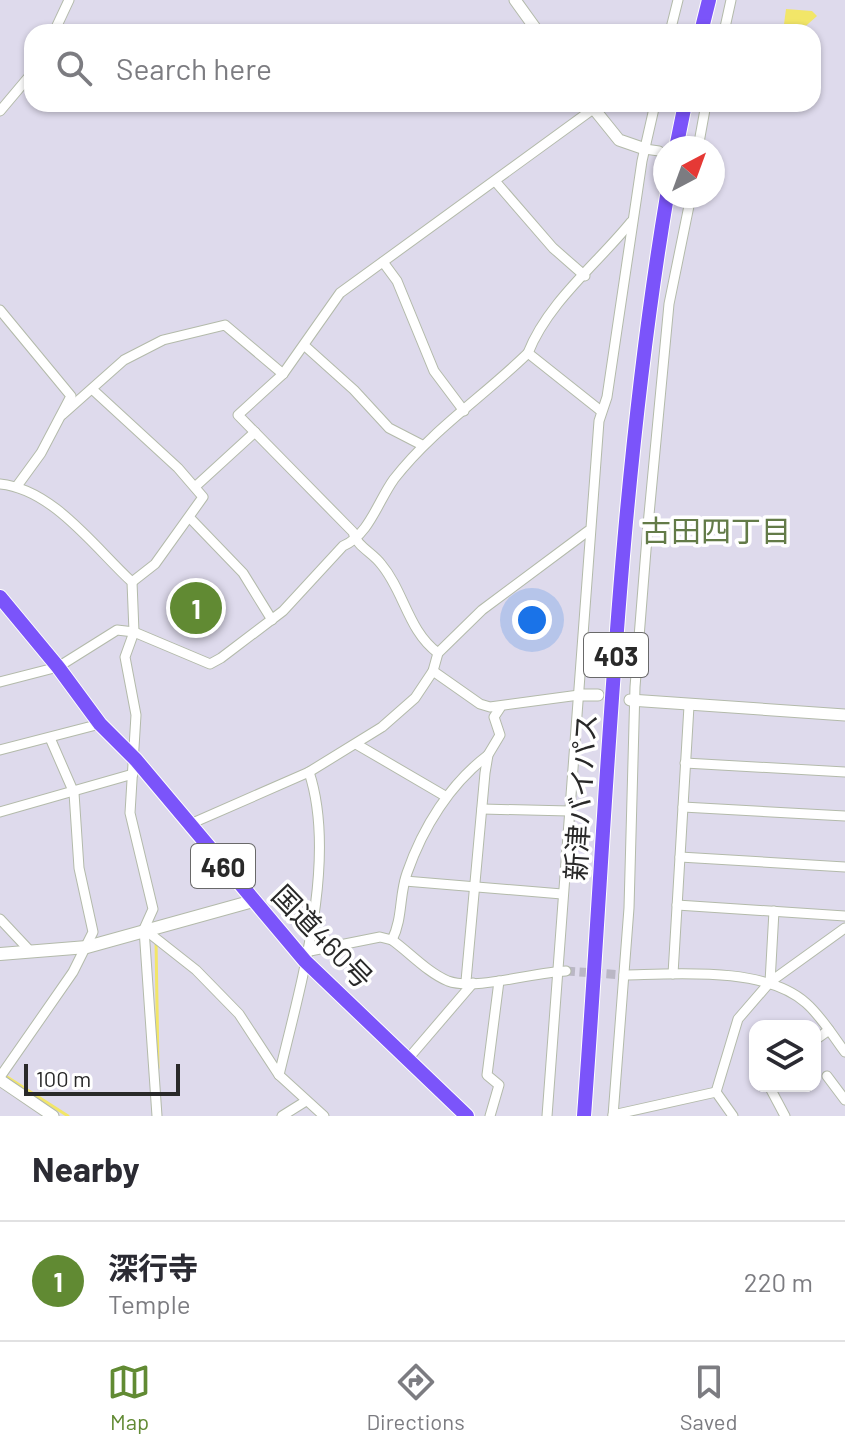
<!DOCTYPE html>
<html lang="en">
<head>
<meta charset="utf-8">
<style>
	:root { --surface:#fff; --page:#f2f2f3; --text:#2b2b33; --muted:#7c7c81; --line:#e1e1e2; --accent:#618a33 }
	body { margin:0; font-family:Barlow,"Noto Sans JP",sans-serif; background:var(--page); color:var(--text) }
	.controls { position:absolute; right:24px; bottom:24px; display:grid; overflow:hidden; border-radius:16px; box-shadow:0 2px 6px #0004 }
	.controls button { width:72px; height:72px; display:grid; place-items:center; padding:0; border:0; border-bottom:2px solid var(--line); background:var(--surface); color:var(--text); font:40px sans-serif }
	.compass { position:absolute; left:653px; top:136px; width:72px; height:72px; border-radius:50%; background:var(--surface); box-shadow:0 2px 6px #0004; rotate:41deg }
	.scale { position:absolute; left:24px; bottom:20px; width:156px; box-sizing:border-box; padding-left:8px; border:4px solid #292929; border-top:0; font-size:22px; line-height:28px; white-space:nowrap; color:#292929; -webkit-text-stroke:6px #fff; paint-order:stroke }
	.you { position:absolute; left:532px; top:620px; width:28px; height:28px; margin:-20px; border:6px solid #fff; border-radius:50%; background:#1a73e8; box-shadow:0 0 0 12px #1a73e833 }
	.badge { display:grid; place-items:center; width:52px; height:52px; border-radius:50%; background:var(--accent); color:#fff; font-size:26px; font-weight:700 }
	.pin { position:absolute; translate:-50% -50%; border:4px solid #fff; box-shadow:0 2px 8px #0006 }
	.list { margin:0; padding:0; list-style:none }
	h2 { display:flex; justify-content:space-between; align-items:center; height:104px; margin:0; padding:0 32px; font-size:34px }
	h2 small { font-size:26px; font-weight:400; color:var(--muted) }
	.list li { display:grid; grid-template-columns:52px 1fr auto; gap:24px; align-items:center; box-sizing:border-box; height:120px; padding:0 32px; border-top:2px solid var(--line) }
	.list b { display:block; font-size:30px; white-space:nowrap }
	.list p { margin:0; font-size:26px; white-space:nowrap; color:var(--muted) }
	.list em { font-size:26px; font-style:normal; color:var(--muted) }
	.icon { flex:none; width:44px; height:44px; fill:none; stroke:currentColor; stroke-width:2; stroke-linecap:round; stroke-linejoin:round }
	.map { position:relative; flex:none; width:845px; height:1116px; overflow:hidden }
	.search { position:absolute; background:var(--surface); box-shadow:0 2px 6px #0004; left:24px; right:24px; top:24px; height:88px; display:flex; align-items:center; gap:20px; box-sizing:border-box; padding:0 28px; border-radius:24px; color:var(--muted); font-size:30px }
	.sheet { height:224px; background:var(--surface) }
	nav { display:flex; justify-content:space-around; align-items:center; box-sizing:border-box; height:112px; border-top:2px solid var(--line); background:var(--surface); font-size:22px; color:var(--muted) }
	nav a { display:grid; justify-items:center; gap:4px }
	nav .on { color:var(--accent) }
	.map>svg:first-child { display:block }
	.water { fill:#f2e668 }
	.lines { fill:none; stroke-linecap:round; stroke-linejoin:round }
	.stream { stroke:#f2e668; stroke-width:3 }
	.minor-tunnel { stroke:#bab7c5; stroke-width:9; stroke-dasharray:9 4.5; stroke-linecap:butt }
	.minor-casing { stroke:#b3baaa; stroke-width:11 }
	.tertiary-casing { stroke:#b3baaa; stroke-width:13 }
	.secondary-casing { stroke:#b3baaa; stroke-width:14 }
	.trunk-casing { stroke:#fff; stroke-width:16 }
	.minor { stroke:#fff; stroke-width:9 }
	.tertiary { stroke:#fff; stroke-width:11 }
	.secondary { stroke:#fff; stroke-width:12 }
	.trunk { stroke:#7b54fa; stroke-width:14 }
	.labels { text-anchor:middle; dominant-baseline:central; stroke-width:7; stroke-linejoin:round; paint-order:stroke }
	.shield { fill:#fff; stroke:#696969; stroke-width:2 }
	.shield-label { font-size:26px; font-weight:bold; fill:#292929 }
	.street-label { font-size:28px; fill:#292929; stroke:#fff }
	.neighbourhood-label { font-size:30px; fill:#637b48; stroke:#fff }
</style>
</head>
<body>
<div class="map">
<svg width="845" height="1116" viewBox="0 0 845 1116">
	<rect width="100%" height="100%" fill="#dedaec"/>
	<polygon class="water" points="786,9 812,11 817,16 799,32 783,32"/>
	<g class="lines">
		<g class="stream">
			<polyline points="156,940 158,1068"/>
			<polyline points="4,1075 68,1116"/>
		</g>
		<polyline class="minor-tunnel" points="566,971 624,975"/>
		<defs>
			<g id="minor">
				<polyline points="54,32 69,0"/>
				<polyline points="670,32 678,0"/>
				<polyline points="724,32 731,0"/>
				<polyline points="0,111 32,73"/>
				<polyline points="698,148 706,104"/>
				<polyline points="645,149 659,151"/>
				<polyline points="495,181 553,248 585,276"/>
				<polyline points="383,262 397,281 434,371 464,411"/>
				<polyline points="0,310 71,396 41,453 17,486"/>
				<polyline points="305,346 354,390 389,428 422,445"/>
				<polyline points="528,353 601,411"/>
				<polyline points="92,389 178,468 203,497 155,564 132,582"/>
				<polyline points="62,415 124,360 163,340 225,325 283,374"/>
				<path d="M 0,484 C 53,489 95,548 132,582 L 134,632 L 125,657 L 136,715 L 130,813 L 153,909 L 144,929 L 157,1116"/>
				<polyline points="196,486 255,432"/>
				<polyline points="190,518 243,573 272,620"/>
				<path d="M 438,653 C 408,631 404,591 381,564 C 372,552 357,547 353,532 L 238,415 L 283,374 L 340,293 L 593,109"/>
				<polyline points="433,671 480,704 490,707 579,695"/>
				<path d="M 0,682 L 58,667 L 117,630 L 134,632 L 210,664 L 221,658 L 283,611 L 343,546 C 369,535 378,501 394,479 C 432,430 484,396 528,353 C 548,302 598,263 631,222"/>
				<polyline points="356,744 445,796"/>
				<polyline points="0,750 100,724"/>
				<polyline points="685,763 845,772"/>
				<polyline points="683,807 845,816"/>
				<polyline points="482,809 569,811"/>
				<polyline points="0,812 133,774"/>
				<polyline points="188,825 309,772 382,727 415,698 433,671 438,653 482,610 588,531"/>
				<polyline points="680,857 845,867"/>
				<polyline points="405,881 562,894"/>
				<polyline points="677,905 845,916"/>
				<polyline points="0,919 31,952"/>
				<polyline points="144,929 196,970 239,1014 279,1075 324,1116"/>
				<path d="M 392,940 C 403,918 399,895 407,873 C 423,827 450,784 488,755"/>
				<path d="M 310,951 L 380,937 L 392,940 C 409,952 428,973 448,981 C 475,991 534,972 566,971"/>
				<polyline points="673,974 689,706"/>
				<path d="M 624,975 C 676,974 765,966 806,1003 C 821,1016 833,1036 845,1052"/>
				<polyline points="466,981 485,773 488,755 500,735 494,717 500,708"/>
				<polyline points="770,982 774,911"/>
				<polyline points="815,1040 829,1030"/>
				<polyline points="407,1060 473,983"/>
				<path d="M 279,1075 C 300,987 338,860 309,772"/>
				<polyline points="827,1076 845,1100"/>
				<polyline points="0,1077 73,972 93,932 79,868 74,793 50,738"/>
				<polyline points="769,1086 785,1116"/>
				<polyline points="716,1092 738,1019 770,982 845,928"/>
				<polyline points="716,1092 733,1116"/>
				<polyline points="613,1115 716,1092"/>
				<polyline points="282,1116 306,1101"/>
				<polyline points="490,1116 499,1085 487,1075 499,981"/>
				<polyline points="547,1116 599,421 607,397 642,161 655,104"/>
				<polyline points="613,1116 629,908 635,687 648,525 669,304 691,196"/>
			</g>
			<g id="tertiary">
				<polyline points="515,0 538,32"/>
				<polyline points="590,104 619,140 645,149"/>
				<polyline points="579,695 598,695"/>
				<polyline points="630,700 845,715"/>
				<polyline points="0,1080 53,1116"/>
			</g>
			<polyline id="secondary" points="0,954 87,947 253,901"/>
			<g id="trunk">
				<polyline points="701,32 709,0"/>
				<polyline points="676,148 685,104"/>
				<polyline points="0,597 58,667 100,724 136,760 305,961 467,1116"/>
				<path d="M 584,1116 C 607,810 616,499 667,196"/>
			</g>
		</defs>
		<use href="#minor" class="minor-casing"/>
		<use href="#tertiary" class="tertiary-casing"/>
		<use href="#secondary" class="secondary-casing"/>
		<use href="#trunk" class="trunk-casing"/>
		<use href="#minor" class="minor"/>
		<use href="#tertiary" class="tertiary"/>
		<use href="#secondary" class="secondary"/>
		<use href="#trunk" class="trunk"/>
	</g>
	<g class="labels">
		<g class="shield">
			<rect x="584" y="633" width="64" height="44" rx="6"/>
			<rect x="191" y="844" width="64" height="44" rx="6"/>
		</g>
		<g class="shield-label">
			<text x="616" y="655">403</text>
			<text x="223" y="866">460</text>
		</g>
		<g class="street-label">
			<text transform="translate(580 797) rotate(-86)">新津バイパス</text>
			<text transform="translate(323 936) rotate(46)">国道460号</text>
		</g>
		<g class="neighbourhood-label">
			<text x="716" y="530">古田四丁目</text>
		</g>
	</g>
</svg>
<div class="controls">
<button><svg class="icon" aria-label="layers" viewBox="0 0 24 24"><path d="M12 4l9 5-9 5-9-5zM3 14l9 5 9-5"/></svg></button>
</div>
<svg class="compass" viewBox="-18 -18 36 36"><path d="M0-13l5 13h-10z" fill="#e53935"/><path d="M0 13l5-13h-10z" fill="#7c7c81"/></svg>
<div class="scale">100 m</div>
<div class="you"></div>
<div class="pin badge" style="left:196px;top:608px">1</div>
<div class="search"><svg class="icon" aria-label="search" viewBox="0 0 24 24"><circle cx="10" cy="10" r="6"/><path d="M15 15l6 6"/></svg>Search here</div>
</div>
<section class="sheet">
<h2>Nearby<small></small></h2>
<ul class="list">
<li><span class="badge">1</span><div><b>深行寺</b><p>Temple</p></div><em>220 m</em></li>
</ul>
</section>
<nav>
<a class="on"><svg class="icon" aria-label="map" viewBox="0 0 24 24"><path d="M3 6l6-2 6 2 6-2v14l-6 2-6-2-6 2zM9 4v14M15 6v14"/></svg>Map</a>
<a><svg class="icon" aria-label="directions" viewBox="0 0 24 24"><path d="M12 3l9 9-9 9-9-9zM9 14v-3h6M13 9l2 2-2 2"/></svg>Directions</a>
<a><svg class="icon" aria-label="saved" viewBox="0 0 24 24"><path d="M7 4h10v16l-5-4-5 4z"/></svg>Saved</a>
</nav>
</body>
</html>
